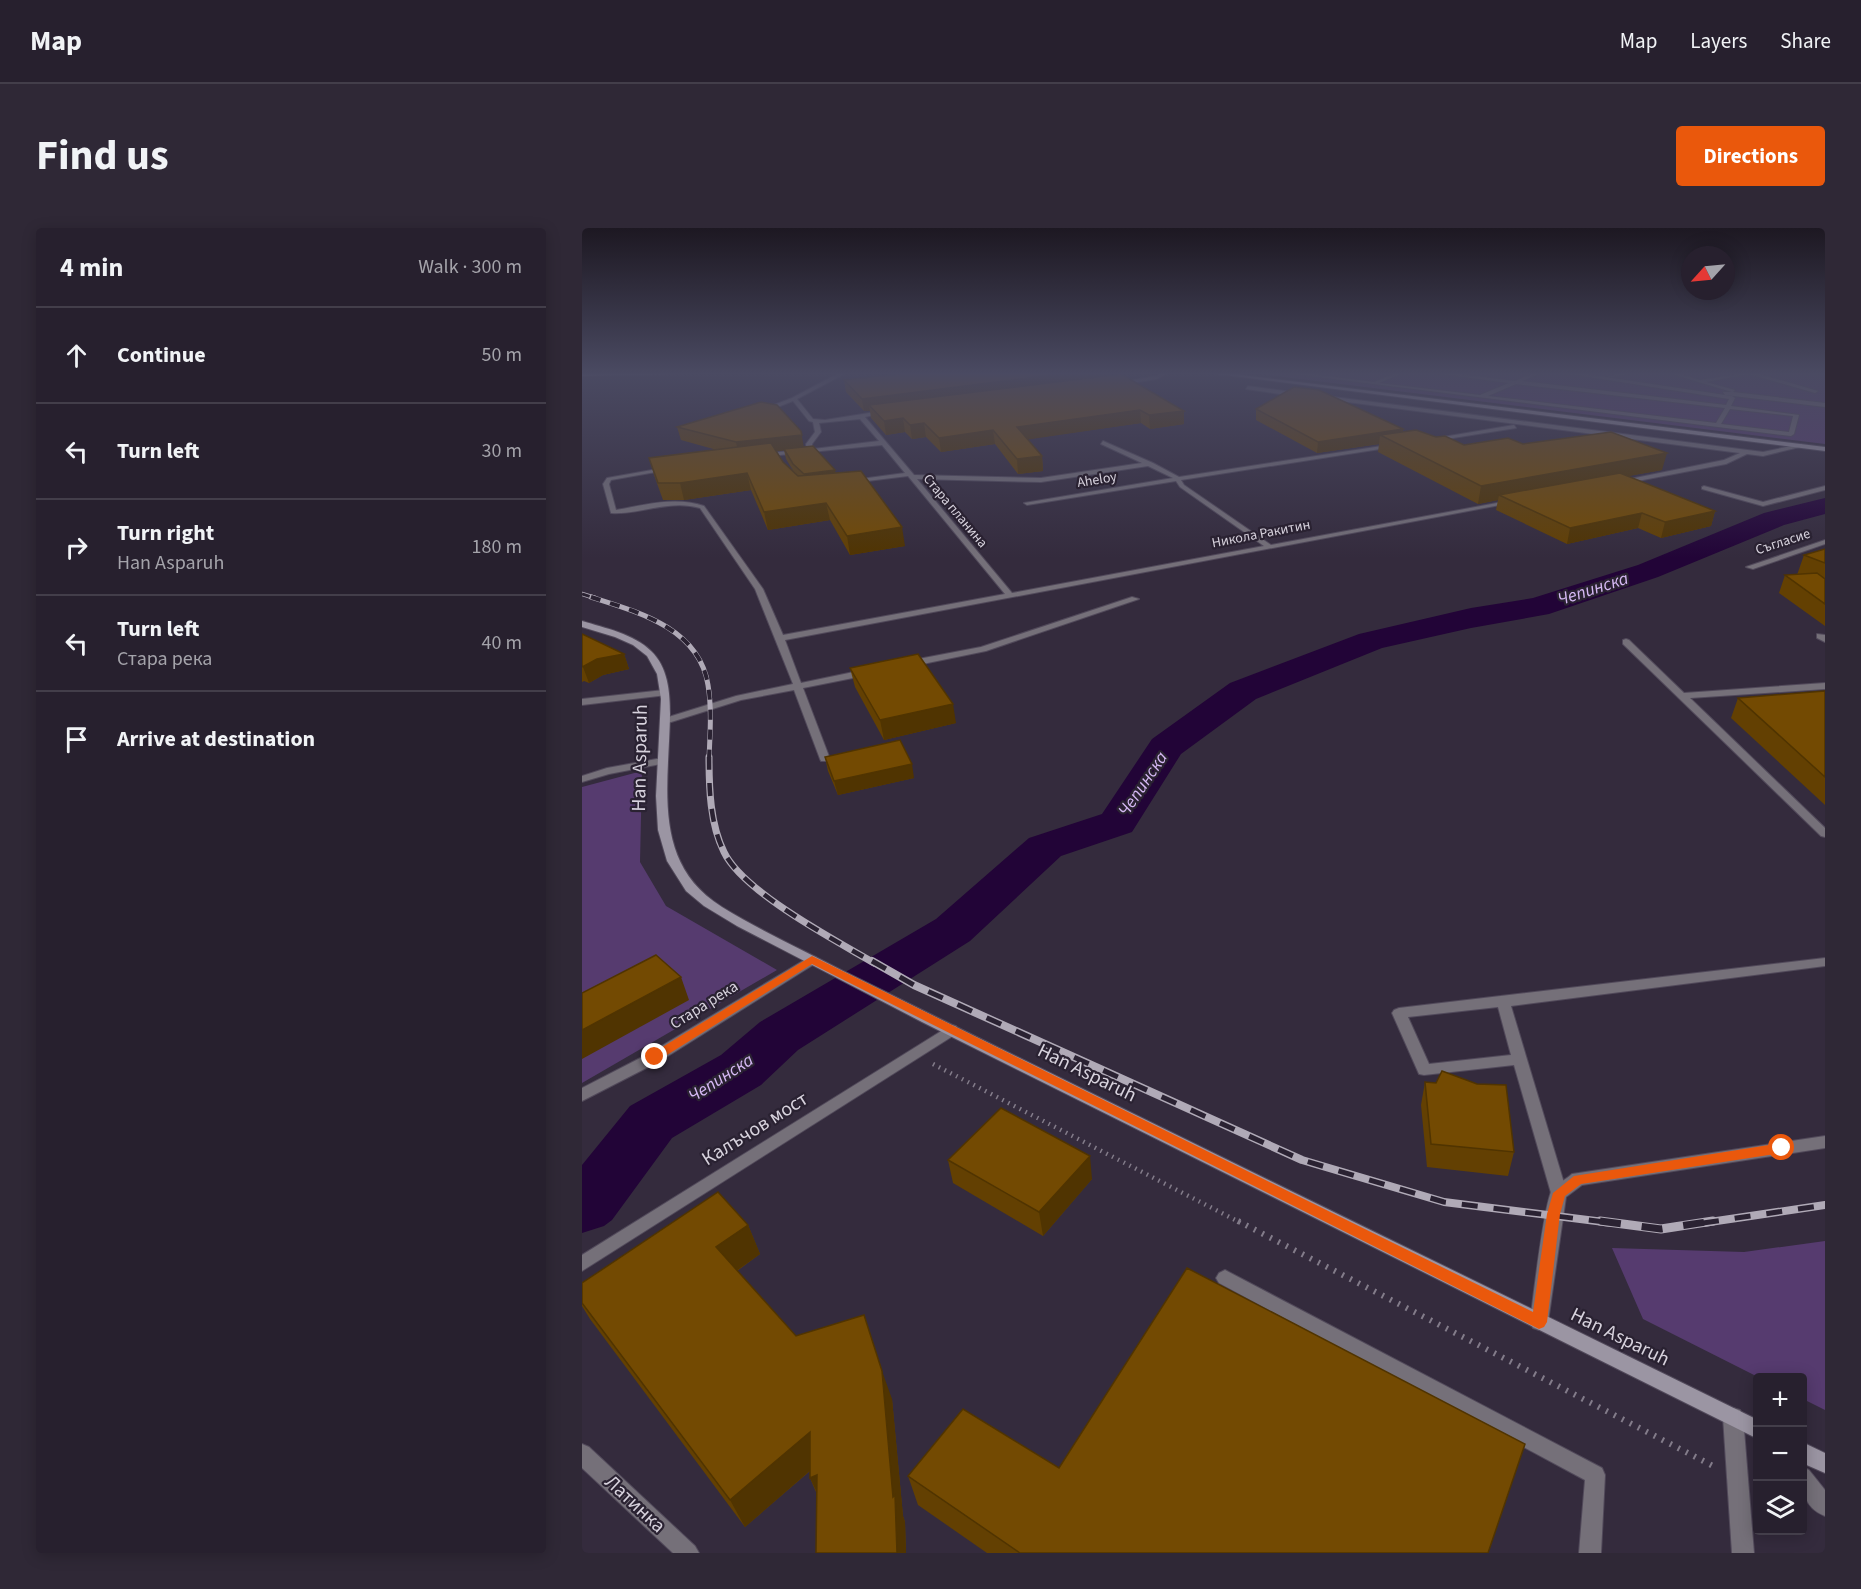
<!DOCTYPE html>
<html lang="en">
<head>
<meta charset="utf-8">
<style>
	:root { --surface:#27202e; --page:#2f2836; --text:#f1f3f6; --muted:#a4a3aa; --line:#433e4a; --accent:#ea580c }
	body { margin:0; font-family:"Source Sans 3",sans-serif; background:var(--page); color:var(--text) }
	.controls { position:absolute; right:18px; bottom:18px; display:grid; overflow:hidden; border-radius:6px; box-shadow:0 3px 15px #0003 }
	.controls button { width:54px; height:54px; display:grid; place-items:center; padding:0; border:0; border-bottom:2px solid var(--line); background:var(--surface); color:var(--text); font:30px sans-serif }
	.compass { position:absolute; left:1099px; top:18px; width:54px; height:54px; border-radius:50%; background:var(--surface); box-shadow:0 3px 15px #0003; rotate:243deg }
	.stop { position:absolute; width:18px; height:18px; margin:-14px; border:4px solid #ea580c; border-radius:50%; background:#fff }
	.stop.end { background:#ea580c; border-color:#fff; box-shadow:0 2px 6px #0008 }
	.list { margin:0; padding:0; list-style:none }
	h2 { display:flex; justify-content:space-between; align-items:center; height:78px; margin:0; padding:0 24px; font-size:26px }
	h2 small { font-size:20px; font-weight:400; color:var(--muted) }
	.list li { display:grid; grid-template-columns:39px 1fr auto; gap:18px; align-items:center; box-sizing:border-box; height:96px; padding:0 24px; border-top:2px solid var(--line) }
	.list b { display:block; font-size:22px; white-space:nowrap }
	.list p { margin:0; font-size:20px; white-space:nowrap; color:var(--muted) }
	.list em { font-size:20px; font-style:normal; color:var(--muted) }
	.icon { flex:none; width:33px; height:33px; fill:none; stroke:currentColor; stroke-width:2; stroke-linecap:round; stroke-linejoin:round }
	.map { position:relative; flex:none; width:1243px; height:1325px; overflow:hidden; border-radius:6px }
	header { display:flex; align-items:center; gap:36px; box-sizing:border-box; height:84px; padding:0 30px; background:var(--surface); border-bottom:2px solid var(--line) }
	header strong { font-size:28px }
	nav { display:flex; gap:33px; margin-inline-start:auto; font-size:21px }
	.intro { display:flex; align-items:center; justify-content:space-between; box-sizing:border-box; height:144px; padding:0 36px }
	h1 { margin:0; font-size:42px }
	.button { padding:15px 27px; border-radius:6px; background:var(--accent); color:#fff; font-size:21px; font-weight:700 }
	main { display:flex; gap:36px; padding:0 36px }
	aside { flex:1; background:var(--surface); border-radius:6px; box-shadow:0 3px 15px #0003 }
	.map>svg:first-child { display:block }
	.green { fill:#563b6f }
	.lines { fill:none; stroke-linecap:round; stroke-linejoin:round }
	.river { fill:#220437; fill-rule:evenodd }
	.lane-casing { stroke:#51495a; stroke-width:2 }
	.street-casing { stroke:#51495a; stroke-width:2 }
	.secondary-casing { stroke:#51495a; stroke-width:2 }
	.path-far1 { stroke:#837c8a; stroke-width:4.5; stroke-dasharray:1.5 5; stroke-linecap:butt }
	.path { stroke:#837c8a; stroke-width:6; stroke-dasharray:2 7; stroke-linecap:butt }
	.lane { fill:#757079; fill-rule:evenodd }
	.street { fill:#757079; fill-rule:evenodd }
	.secondary { fill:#9b95a3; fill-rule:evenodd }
	.rail-far4-casing { stroke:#b0aab7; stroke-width:4.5 }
	.rail-far3-casing { stroke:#b0aab7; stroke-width:5 }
	.rail-far2-casing { stroke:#b0aab7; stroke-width:7 }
	.rail-far1-casing { stroke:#b0aab7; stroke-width:8 }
	.rail-casing { stroke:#b0aab7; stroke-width:9 }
	.rail-far4 { stroke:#2a2232; stroke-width:3; stroke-dasharray:8; stroke-linecap:butt }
	.rail-far3 { stroke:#2a2232; stroke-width:4; stroke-dasharray:10; stroke-linecap:butt }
	.rail-far2 { stroke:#2a2232; stroke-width:4.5; stroke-dasharray:13; stroke-linecap:butt }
	.rail-far1 { stroke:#2a2232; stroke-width:5; stroke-dasharray:16; stroke-linecap:butt }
	.rail { stroke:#2a2232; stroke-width:7; stroke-dasharray:21; stroke-linecap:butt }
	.wall { fill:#634002; fill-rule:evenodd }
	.shaded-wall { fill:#503401 }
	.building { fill:#734a02; stroke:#503401; stroke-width:1.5 }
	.route { fill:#ea580c }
	.labels { text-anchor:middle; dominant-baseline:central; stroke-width:4.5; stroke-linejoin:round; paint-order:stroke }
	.far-street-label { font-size:14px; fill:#d7d2dd; stroke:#2a2232 }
	.street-label { font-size:16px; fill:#d7d2dd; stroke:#2a2232 }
	.water-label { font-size:18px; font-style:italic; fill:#d6b9f5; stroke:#2a2232 }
	.near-street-label { font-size:20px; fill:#d7d2dd; stroke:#2a2232 }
</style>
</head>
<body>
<header>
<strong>Map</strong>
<nav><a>Map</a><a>Layers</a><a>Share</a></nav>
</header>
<div class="intro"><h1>Find us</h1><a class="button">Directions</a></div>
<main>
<aside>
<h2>4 min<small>Walk · 300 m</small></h2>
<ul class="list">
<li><svg class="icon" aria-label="ahead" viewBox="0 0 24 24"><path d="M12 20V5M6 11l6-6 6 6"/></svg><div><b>Continue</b></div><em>50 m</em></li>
<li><svg class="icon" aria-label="left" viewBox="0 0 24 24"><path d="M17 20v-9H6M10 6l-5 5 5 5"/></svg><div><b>Turn left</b></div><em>30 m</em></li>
<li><svg class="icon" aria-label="right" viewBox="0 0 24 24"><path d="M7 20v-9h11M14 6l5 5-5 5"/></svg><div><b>Turn right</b><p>Han Asparuh</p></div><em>180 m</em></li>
<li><svg class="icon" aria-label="left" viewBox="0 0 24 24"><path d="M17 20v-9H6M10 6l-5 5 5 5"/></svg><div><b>Turn left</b><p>Стара река</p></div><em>40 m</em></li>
<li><svg class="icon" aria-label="arrive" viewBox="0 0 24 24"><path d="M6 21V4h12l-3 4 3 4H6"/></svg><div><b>Arrive at destination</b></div></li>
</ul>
</aside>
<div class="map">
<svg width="1243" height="1325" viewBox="0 0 1243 1325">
	<rect width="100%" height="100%" fill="#342b3d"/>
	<g class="green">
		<polygon points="661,144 1243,144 1243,216"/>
		<polygon points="60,543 58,634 84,678 195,742 0,855 0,559"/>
		<polygon points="1243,1013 1243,1182 1221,1171 1220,1150 1176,1149 1061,1091 1030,1020 1162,1024"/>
	</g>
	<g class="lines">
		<polygon class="river" points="1243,270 1243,286 1202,297 1076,349 967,386 889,400 800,420 674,471 599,526 550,604 479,628 388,713 216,822 179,857 90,910 30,992 22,998 0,1005 0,937 48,878 139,827 178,794 354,691 447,610 520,586 570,511 648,455 777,406 889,380 951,370 1056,337 1182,285"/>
		<defs>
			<g id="lane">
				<path d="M 259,144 L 266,144 L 215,171 L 231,191 L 243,192 L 306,182 L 306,184 L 283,189 L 332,247 L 459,250 L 560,235 L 519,216 L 521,213 L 571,235 L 597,249 L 813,216 L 811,219 L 599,252 L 602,257 L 689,317 L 931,272 L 934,274 L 203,412 L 219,455 L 286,441 L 291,444 L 286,447 L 221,460 L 248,531 L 247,533 L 239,533 L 238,531 L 212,462 L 159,472 L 86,495 L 80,495 L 80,491 L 154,468 L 211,456 L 173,361 L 118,280 C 87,271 58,287 29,285 L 21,256 L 25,250 L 87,239 L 88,240 L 85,242 L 29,252 L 27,256 L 34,282 C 63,277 93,268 122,278 L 181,361 L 201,407 L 423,366 L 326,248 L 269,255 L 269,253 L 271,252 L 323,245 L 300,217 L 177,229 L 179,226 L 225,221 L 224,216 L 233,204 L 231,194 L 227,193 L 211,173 L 183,184 L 179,184 L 179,182 L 210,170 ZM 278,191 L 297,213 L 231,221 L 230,216 L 239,204 L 237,195 ZM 566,238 L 591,250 L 442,275 L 445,277 L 594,253 L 598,259 L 682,318 L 430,365 L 335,251 L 459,254 Z"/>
				<polygon points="580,144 587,144 575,151 536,157 533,155 574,148"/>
				<path d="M 696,144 L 714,144 L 792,154 L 815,144 L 823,144 L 797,155 L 898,167 L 927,155 L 844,144 L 862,144 L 933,153 L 954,144 L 961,144 L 940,153 L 1144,177 L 1147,171 L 975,144 L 990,144 L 1150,168 L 1153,170 L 1149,178 L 1217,187 L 1212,206 L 1209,208 ZM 934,156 L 1143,180 L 1134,195 L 906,168 ZM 1148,181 L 1211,188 L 1207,204 L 1139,196 Z"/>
				<polygon points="1043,144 1057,144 1029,149 1027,148"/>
				<polygon points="1083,144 1092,144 1118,152 1171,144 1236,163 1233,165 1167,146 1124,154 1153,162 1151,164 1243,175 1243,179 1143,167 1141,164 1150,164"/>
				<polygon points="1210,144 1243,144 1243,146 1212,145"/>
				<polygon points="666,158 718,165 721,167 718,169 664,161"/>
				<polygon points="744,168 1181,224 1219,216 1222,218 1181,228 1165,226 1144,236 1040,256 1038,255 1038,253 1142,232 1158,225 742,171"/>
				<polygon points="932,197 934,200 852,213 849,211"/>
				<polygon points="1122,258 1181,274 1243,258 1243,262 1181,278 1120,261 1120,259"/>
				<polygon points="550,369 557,371 404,423 326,439 322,436 326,433 399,419"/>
				<polygon points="1235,406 1243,407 1243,414 1235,410"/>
				<polygon points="1044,411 1047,412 1102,465 1243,455 1243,461 1108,470 1243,600 1243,609 1239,608 1041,416 1041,412"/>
				<polygon points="82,462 85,463 85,467 0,477 0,471"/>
				<polygon points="80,530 84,531 84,535 27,546 0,554 0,548 25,540"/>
				<path d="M 1243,730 L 1243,738 L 929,778 L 985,965 L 983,970 L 977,972 L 971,970 L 969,965 L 932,837 L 842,847 L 837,846 L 810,785 L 812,782 L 817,780 ZM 916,779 L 929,827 L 847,836 L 826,789 Z"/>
				<polygon points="643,1042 1020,1240 1023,1247 1019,1325 997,1325 1003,1252 637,1055 634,1050 637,1045"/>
				<polygon points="1151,1180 1158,1182 1161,1189 1172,1325 1150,1325 1141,1189 1144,1182"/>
			</g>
			<g id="street">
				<polygon points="1243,312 1243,316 1171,341 1164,339"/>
				<polygon points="229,728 234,729 235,732 234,735 78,833 0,873 0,860 68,825"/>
				<polygon points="369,797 374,798 376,802 374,806 0,1043 0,1027"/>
				<path d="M 1243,908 L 1243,920 L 1000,957 L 984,969 L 966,1094 L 963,1100 L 957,1102 L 951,1100 L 948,1094 C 951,1073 962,971 971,960 C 976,955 985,951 990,946 Z"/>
				<polygon points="0,1216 7,1219 113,1318 117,1325 91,1325 0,1240"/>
				<path d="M 1220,1239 L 1227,1242 L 1243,1262 L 1243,1288 C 1220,1279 1220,1260 1220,1239 Z"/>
			</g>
			<g id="secondary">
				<polygon points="128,144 126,145 0,148 0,146"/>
				<polygon points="619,144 636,144 1243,219 1243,223"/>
				<path d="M 0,393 C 23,400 52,406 69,423 C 86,439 88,464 88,486 C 87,558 69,635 140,679 C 179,703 221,722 261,743 C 343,784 425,824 507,864 C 729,973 953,1082 1176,1192 L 1176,1211 L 340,794 L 155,698 L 122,678 L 104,663 L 85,633 L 76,602 L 74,568 L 79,471 L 75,446 L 65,428 L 51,417 L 33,409 L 0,399 Z"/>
				<polygon points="1220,1214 1243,1225 1243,1245 1220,1235"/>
			</g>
		</defs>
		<use href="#lane" class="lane-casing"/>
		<use href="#street" class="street-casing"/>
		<use href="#secondary" class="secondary-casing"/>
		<polyline class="path-far1" points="351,836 659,995"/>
		<polyline class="path" points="656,993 1131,1238"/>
		<use href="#lane" class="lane"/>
		<use href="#street" class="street"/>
		<use href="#secondary" class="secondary"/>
		<defs>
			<polyline id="rail-far4" points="0,366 13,370"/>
			<path id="rail-far3" d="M 9,369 C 56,384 117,400 126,457 C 130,481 128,506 127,531"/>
			<path id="rail-far2" d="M 127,529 C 127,560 128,596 142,624 C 161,664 253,712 292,735"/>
			<g id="rail-far1">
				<polyline points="290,733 332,757 720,932 862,974 1030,995"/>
				<polyline points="1121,995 1243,977"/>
			</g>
			<polyline id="rail" points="1018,993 1079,1001 1131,993"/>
		</defs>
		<use href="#rail-far4" class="rail-far4-casing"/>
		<use href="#rail-far3" class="rail-far3-casing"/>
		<use href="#rail-far2" class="rail-far2-casing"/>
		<use href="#rail-far1" class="rail-far1-casing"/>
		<use href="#rail" class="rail-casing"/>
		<use href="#rail-far4" class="rail-far4"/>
		<use href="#rail-far3" class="rail-far3"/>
		<use href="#rail-far2" class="rail-far2"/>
		<use href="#rail-far1" class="rail-far1"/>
		<use href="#rail" class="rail"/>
	</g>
	<g class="wall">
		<polygon points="319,144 528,144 528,147 602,196 568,201 559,195 445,211 460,228 461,243 436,246 413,216 359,224 344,209 330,211 323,204 304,207 289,190 288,183 282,183 264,164 262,152 317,146"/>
		<polygon points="674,181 821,201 821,204 854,209 882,217 941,216 1080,242 1045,248 1133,283 1129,298 1079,310 1056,300 985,316 914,282 916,272 896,276 796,224 797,216 735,225 674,192"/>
		<path d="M 95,199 L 222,219 L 254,245 L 323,318 L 268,327 L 248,292 L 186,302 L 169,262 L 102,272 L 81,272 L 72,247 L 67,230 L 135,222 L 99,212 ZM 202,222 L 204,231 L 212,244 L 201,234 L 194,223 Z"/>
		<polygon points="1243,321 1243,398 1197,365 1203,347 1215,347 1222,327"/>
		<polygon points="0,406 42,426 47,441 21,447 7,455 2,453 0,454"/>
		<polygon points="268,440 374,495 302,512 273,459"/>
		<polygon points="1243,463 1243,577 1149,490 1156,470"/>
		<polygon points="243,529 332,550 256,567 246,543"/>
		<polygon points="843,854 932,924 926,948 845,939 839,877"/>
		<polygon points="366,932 510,951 461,1008 371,955"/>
		<polygon points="166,997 178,1026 155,1043 214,1108 310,1171 321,1288 323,1294 324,1325 234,1325 234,1264 228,1250 228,1243 163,1299 8,1091 0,1078 0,1055"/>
		<polygon points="477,1240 906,1325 405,1325 336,1277 326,1248"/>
	</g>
	<g class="shaded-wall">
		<polygon points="493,144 528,144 528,152 287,177 288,183 282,183 280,171"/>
		<polygon points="558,182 559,195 436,213 435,199"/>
		<polygon points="602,183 602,196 568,201 567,187"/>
		<polygon points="321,190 323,204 304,207 302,193"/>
		<polygon points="342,195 344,209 330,211 328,197"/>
		<polygon points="821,201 820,212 798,207 797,216 735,225 736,214"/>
		<polygon points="411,202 413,216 359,224 357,210"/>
		<polygon points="219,203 222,220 157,228 154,214"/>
		<polygon points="1085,225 1080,242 925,271 917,267 916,272 896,276 899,258"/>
		<polygon points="460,228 461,243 436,246 435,231"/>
		<polygon points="253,242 255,252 224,257 222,246"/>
		<polygon points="165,245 169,262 102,272 98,255"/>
		<polygon points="244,275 248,292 186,302 182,284"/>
		<polygon points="1133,283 1129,298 1079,310 1083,294"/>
		<polygon points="1060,285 1056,300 985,316 988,300"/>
		<polygon points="320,299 323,318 268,327 265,308"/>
		<polygon points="42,426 47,441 21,447 7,455 1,439 15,431"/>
		<polygon points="371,476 374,495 302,512 298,492"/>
		<polygon points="330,536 332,550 256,567 252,553"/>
		<polygon points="99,749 107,772 0,831 0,802"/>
		<polygon points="508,928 510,951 461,1008 457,984"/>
		<polygon points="166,997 178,1026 147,1048 134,1019"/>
		<polygon points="300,1143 310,1171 321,1288 323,1294 324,1325 315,1325"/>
		<polygon points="228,1204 240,1232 163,1299 148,1272"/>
		<polygon points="235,1247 241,1277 228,1250"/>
	</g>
	<g class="building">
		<polygon points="319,144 493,144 280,171 262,152 317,146"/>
		<polygon points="539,146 602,183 567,187 558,182 435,199 460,228 435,231 411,202 357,210 342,195 328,197 321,190 302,193 287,177"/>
		<polygon points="712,159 737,162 821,201 736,214 674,181"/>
		<polygon points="179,174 195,177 219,203 220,207 154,214 95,199"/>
		<polygon points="834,202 854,209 863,208 882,217 926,210 941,216 1029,204 1085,225 899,258 798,207"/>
		<polygon points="189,215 201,234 216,248 279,243 320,299 265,308 244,275 182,284 165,245 98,255 76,255 67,230"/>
		<polygon points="231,218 253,242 222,246 211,236 202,221"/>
		<polygon points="1038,245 1133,283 1083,294 1060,285 988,300 917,267"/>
		<polygon points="1243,321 1243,335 1222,327"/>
		<polygon points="1235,345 1243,351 1243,376 1203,347"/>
		<polygon points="0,406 42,426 15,431 0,439"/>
		<polygon points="336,426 371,476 298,492 268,440"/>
		<polygon points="1243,463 1243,549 1156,470"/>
		<polygon points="318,512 330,536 252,553 243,529"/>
		<polygon points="74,727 99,749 0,802 0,765"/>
		<polygon points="860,843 895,856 924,857 932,924 849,916 843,854 854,855"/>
		<polygon points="419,880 508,928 457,984 366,932"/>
		<polygon points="136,964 166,997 134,1019 214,1108 282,1087 300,1143 311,1269 313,1267 315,1325 234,1325 235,1247 228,1250 228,1204 148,1272 0,1075 0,1055"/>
		<polygon points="605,1040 943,1216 906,1325 438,1325 326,1248 381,1181 477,1240"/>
	</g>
	<linearGradient id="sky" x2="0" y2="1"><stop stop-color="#1d1822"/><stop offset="0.44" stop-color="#4a4a62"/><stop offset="1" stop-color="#4a4a62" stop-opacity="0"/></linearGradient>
	<rect width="1243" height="330" fill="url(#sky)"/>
	<polygon class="route" points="230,728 951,1084 965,986 971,965 992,948 1200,915 1206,920 1200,925 999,956 983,968 978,986 965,1094 962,1099 957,1101 230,736 77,832 69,832 69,826"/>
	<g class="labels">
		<g class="far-street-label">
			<text transform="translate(515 252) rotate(-9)">Aheloy</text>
			<text transform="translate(373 283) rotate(50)">Стара планина</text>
			<text transform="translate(679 306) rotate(-11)">Никола Ракитин</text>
			<text transform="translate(1201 314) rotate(-18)">Съгласие</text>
		</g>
		<g class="street-label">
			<text transform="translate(122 777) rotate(-32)">Стара река</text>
		</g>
		<g class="water-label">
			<text transform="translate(1011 361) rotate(-18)">Чепинска</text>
			<text transform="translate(561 556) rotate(-56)">Чепинска</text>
			<text transform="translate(139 850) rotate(-33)">Чепинска</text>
		</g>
		<g class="near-street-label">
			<text transform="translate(58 530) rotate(-89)">Han Asparuh</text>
			<text transform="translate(505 845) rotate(26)">Han Asparuh</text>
			<text transform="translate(173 901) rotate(-32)">Калъчов мост</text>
			<text transform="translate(1038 1109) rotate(26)">Han Asparuh</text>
			<text transform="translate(53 1276) rotate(43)">Латинка</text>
		</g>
	</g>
</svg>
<div class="controls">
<button>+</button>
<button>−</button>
<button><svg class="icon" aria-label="layers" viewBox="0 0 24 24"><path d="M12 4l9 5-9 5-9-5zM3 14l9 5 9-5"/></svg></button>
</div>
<svg class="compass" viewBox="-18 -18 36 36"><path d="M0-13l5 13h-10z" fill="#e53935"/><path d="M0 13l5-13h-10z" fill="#a4a3aa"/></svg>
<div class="stop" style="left:1200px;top:920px"></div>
<div class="stop end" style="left:73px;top:829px"></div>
</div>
</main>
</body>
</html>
